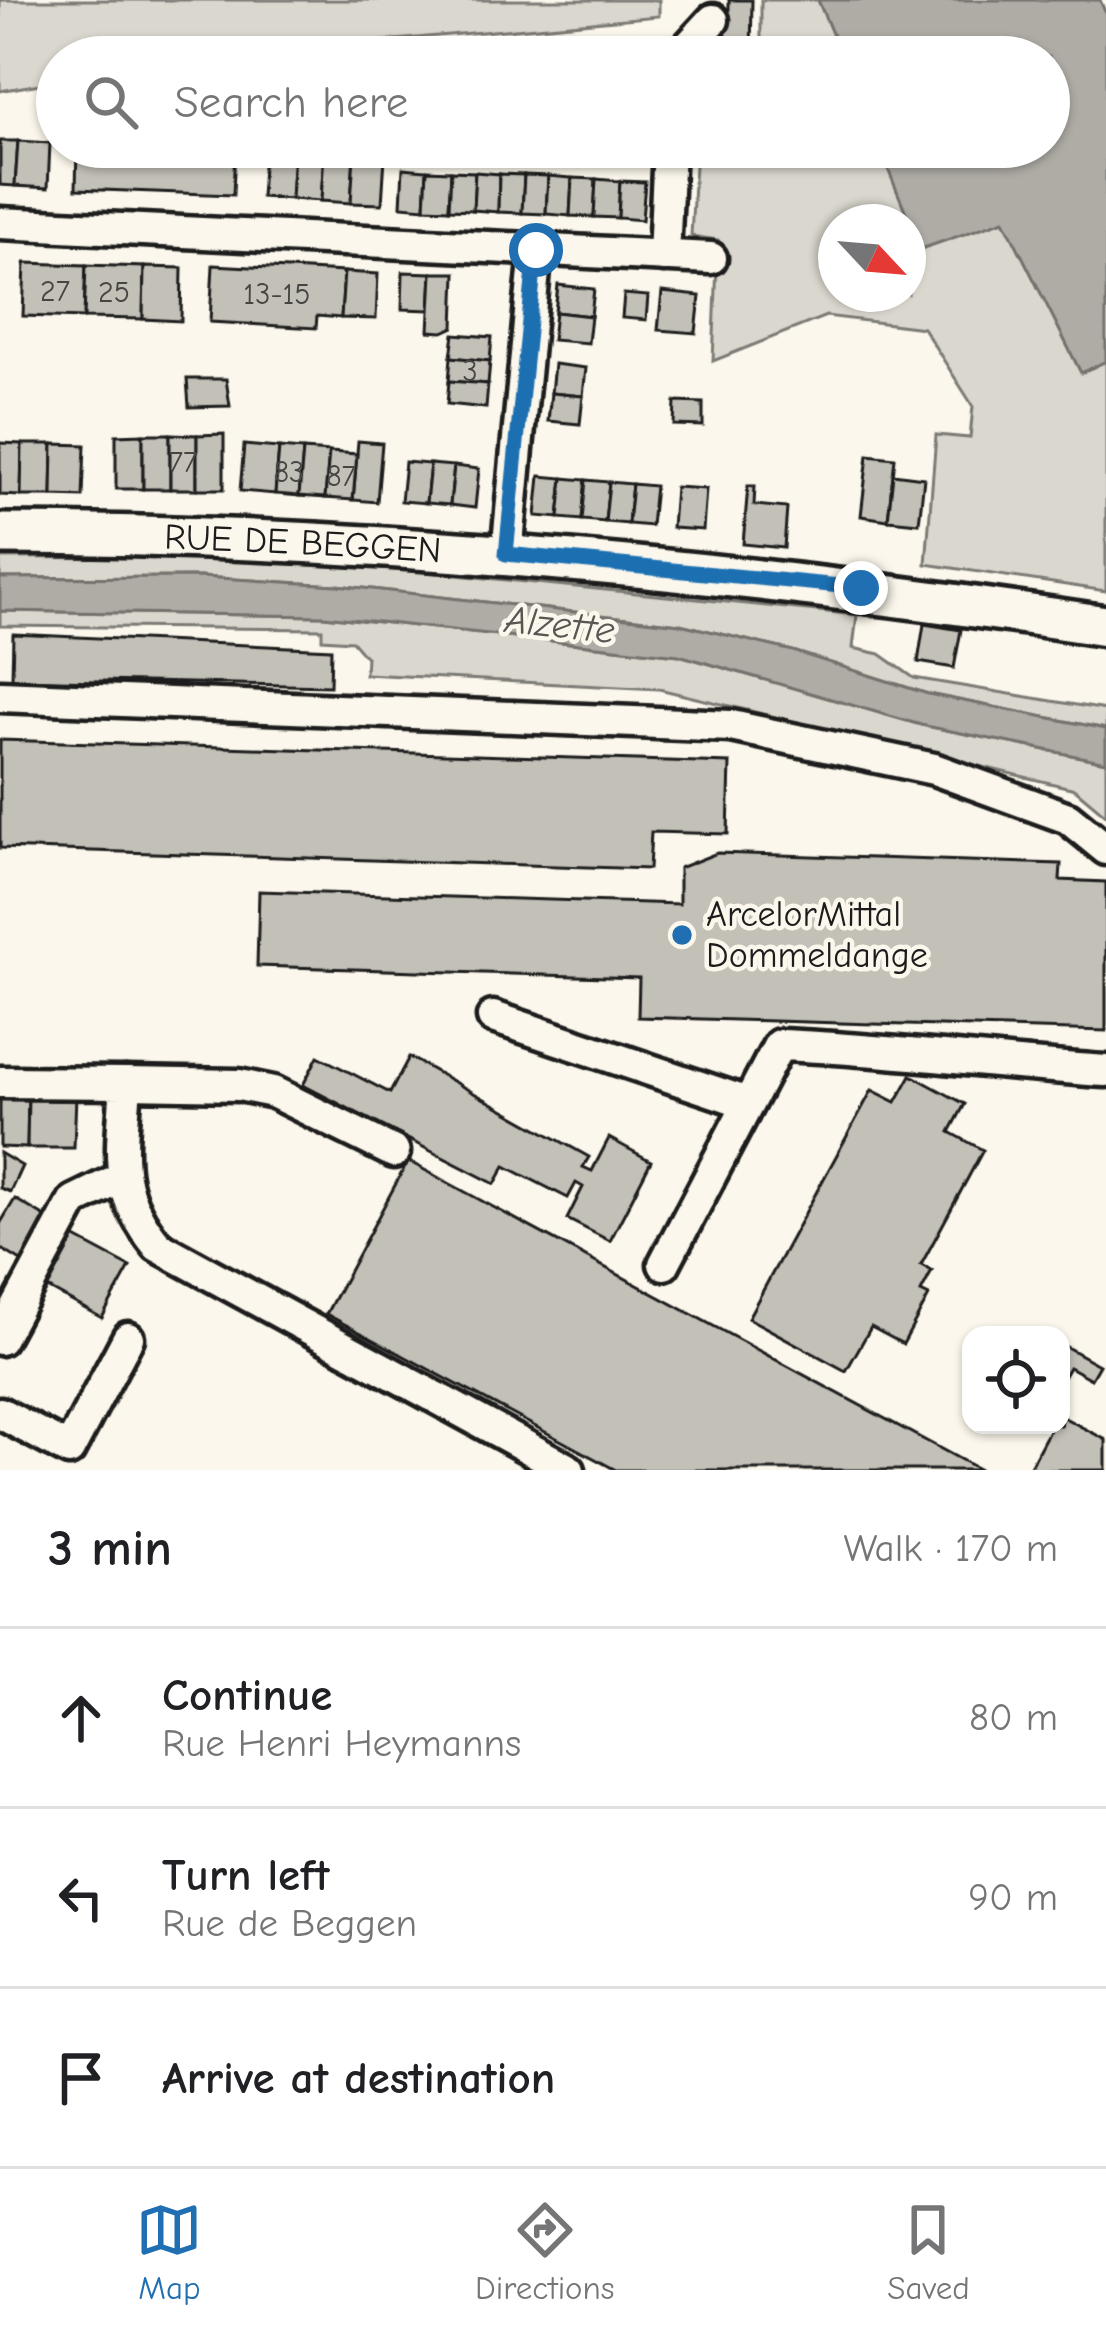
<!DOCTYPE html>
<html lang="en">
<head>
<meta charset="utf-8">
<style>
	:root { --surface:#fff; --page:#f6f6f6; --text:#202124; --muted:#757577; --line:#e0e0e0; --accent:#1f6fb2 }
	body { margin:0; font-family:"Comic Neue",sans-serif; background:var(--page); color:var(--text) }
	.controls { position:absolute; right:36px; bottom:36px; display:grid; overflow:hidden; border-radius:24px; box-shadow:0 3px 9px #0004 }
	.controls button { width:108px; height:108px; display:grid; place-items:center; padding:0; border:0; border-bottom:3px solid var(--line); background:var(--surface); color:var(--text); font:60px sans-serif }
	.compass { position:absolute; left:818px; top:204px; width:108px; height:108px; border-radius:50%; background:var(--surface); box-shadow:0 3px 9px #0004; rotate:116deg }
	.stop { position:absolute; width:36px; height:36px; margin:-27px; border:9px solid #1f6fb2; border-radius:50%; background:#fff }
	.stop.end { background:#1f6fb2; border-color:#fff; box-shadow:0 3px 12px #0008 }
	.list { margin:0; padding:0; list-style:none }
	h2 { display:flex; justify-content:space-between; align-items:center; height:156px; margin:0; padding:0 48px; font-size:51px }
	h2 small { font-size:39px; font-weight:400; color:var(--muted) }
	.list li { display:grid; grid-template-columns:78px 1fr auto; gap:36px; align-items:center; box-sizing:border-box; height:180px; padding:0 48px; border-top:3px solid var(--line) }
	.list b { display:block; font-size:45px; white-space:nowrap }
	.list p { margin:0; font-size:39px; white-space:nowrap; color:var(--muted) }
	.list em { font-size:39px; font-style:normal; color:var(--muted) }
	.icon { flex:none; width:66px; height:66px; fill:none; stroke:currentColor; stroke-width:2; stroke-linecap:round; stroke-linejoin:round }
	.map { position:relative; flex:none; width:1106px; height:1470px; overflow:hidden }
	.search { position:absolute; background:var(--surface); box-shadow:0 3px 9px #0004; left:36px; right:36px; top:36px; height:132px; display:flex; align-items:center; gap:30px; box-sizing:border-box; padding:0 42px; border-radius:66px; color:var(--muted); font-size:45px }
	.sheet { height:696px; background:var(--surface) }
	nav { display:flex; justify-content:space-around; align-items:center; box-sizing:border-box; height:168px; border-top:3px solid var(--line); background:var(--surface); font-size:33px; color:var(--muted) }
	nav a { display:grid; justify-items:center; gap:6px }
	nav .on { color:var(--accent) }
	.map>svg:first-child { display:block }
	.green { fill:#dad7ce; stroke:#7b7a75; stroke-width:3; fill-rule:evenodd }
	.water { fill:#afaca5; stroke:#74726e; stroke-width:3 }
	.building { fill:#c3c0b8; stroke:#1c1c1c; stroke-width:3 }
	.lines { fill:none; stroke-linecap:round; stroke-linejoin:round }
	.minor-casing { stroke:#1c1c1c; stroke-width:39 }
	.major-casing { stroke:#1c1c1c; stroke-width:48 }
	.minor { stroke:#fbf7ec; stroke-width:30 }
	.major { stroke:#fbf7ec; stroke-width:39 }
	.route { stroke:#1f6fb2; stroke-width:15 }
	.poi-dot { fill:#1f6fb2; stroke:#fbf7ec; stroke-width:4.5 }
	.labels { text-anchor:middle; dominant-baseline:central; stroke-width:9; stroke-linejoin:round; paint-order:stroke }
	.number-label { font-size:30px; fill:#464543 }
	.street-label { font-size:36px; fill:#1c1c1c; stroke:#fbf7ec }
	.poi-label { font-size:36px; fill:#1c1c1c; stroke:#fbf7ec; text-anchor:start }
	.water-label { font-size:39px; font-style:italic; fill:#575653; stroke:#fbf7ec }
</style>
</head>
<body>
<div class="map">
<svg width="1106" height="1470" viewBox="0 0 1106 1470">
	<rect width="100%" height="100%" fill="#fbf7ec"/>
	<filter id="ink" filterUnits="userSpaceOnUse"><feTurbulence type="fractalNoise" baseFrequency=".00833" numOctaves="2"/><feDisplacementMap in="SourceGraphic" scale="24" xChannelSelector="R" yChannelSelector="G"/><feConvolveMatrix kernelMatrix="1 2 1 2 8 2 1 2 1" color-interpolation-filters="sRGB"/></filter>
	<g filter="url(#ink)">
		<g class="green">
			<polygon points="0,0 659,0 659,16 207,57 57,57 57,81 0,91"/>
			<polygon points="761,0 818,0 842,57 761,57"/>
			<path d="M 696,147 L 879,147 L 921,248 L 1004,219 L 1081,372 L 1106,361 L 1106,591 L 926,564 L 936,435 L 970,438 L 973,406 L 923,328 L 826,316 L 713,361 L 718,240 L 691,236 ZM 836,222 L 908,222 L 908,294 L 836,294 Z"/>
			<polygon points="200,557 426,572 857,615 853,648 880,654 914,678 1106,710 1106,729 928,694 793,651 680,624 337,585 200,577 0,578 0,558"/>
			<polygon points="0,611 324,616 679,655 921,725 1106,762 1106,815 1075,789 659,689 365,674 366,657 352,641 322,639 322,629 0,626"/>
		</g>
		<g class="water">
			<polygon points="818,0 1100,0 1106,14 1106,361 1081,373 1004,220 921,249 879,147 1049,147 1049,57 842,57"/>
			<polygon points="200,577 337,585 680,624 793,651 928,694 1106,729 1106,762 921,725 679,655 324,616 0,611 0,578"/>
		</g>
		<g class="building">
			<polygon points="729,0 752,0 751,57 728,57 723,9 729,9"/>
			<polygon points="0,141 18,141 15,186 0,185"/>
			<polygon points="18,141 50,143 48,188 15,186"/>
			<polygon points="77,147 235,147 233,195 76,189"/>
			<polygon points="264,150 294,152 291,199 261,197"/>
			<polygon points="294,152 324,153 321,201 291,199"/>
			<polygon points="324,153 354,155 351,203 321,201"/>
			<polygon points="354,155 385,157 382,204 351,203"/>
			<polygon points="403,168 427,170 425,208 401,206"/>
			<polygon points="427,170 451,171 449,209 425,208"/>
			<polygon points="451,171 475,172 473,210 449,209"/>
			<polygon points="475,172 499,174 498,212 473,210"/>
			<polygon points="499,174 524,175 522,213 498,212"/>
			<polygon points="524,175 548,176 546,214 522,213"/>
			<polygon points="548,176 572,178 570,216 546,214"/>
			<polygon points="572,178 596,179 594,217 570,216"/>
			<polygon points="596,179 620,181 618,218 594,217"/>
			<polygon points="620,181 645,182 642,220 618,218"/>
			<polygon points="25,263 86,265 84,318 23,316"/>
			<polygon points="86,265 144,267 143,319 84,318"/>
			<polygon points="213,265 344,272 341,318 317,316 316,328 210,322"/>
			<polygon points="144,267 182,268 181,321 143,319"/>
			<polygon points="344,272 378,274 376,319 341,318"/>
			<polygon points="403,272 432,273 430,310 402,309"/>
			<polygon points="432,273 456,273 454,327 443,332 429,331"/>
			<polygon points="558,285 594,289 591,316 555,312"/>
			<polygon points="662,292 700,296 696,333 658,330"/>
			<polygon points="624,294 648,296 646,320 622,318"/>
			<polygon points="555,312 591,316 588,343 552,340"/>
			<polygon points="454,334 492,337 490,361 451,357"/>
			<polygon points="451,357 490,361 488,384 449,381"/>
			<polygon points="554,364 586,368 583,396 551,393"/>
			<polygon points="187,379 226,379 230,406 189,407"/>
			<polygon points="449,381 488,384 486,408 447,404"/>
			<polygon points="551,393 583,396 580,424 548,421"/>
			<polygon points="675,402 703,403 703,426 674,425"/>
			<polygon points="143,434 143,489 116,489 116,435"/>
			<rect x="143" y="434" width="27" height="55"/>
			<polygon points="170,434 197,435 197,489 170,489"/>
			<polygon points="224,434 224,489 197,489 197,435"/>
			<polygon points="358,441 382,443 377,502 353,500"/>
			<polygon points="0,443 22,444 21,496 0,495"/>
			<polygon points="22,444 53,444 52,496 21,496"/>
			<polygon points="53,444 85,445 83,497 52,496"/>
			<polygon points="244,445 279,448 275,494 240,491"/>
			<polygon points="279,448 303,450 299,496 275,494"/>
			<polygon points="303,450 329,452 325,498 299,496"/>
			<polygon points="329,452 357,454 353,500 325,498"/>
			<polygon points="868,455 895,458 888,520 861,516"/>
			<polygon points="405,462 430,464 426,503 401,501"/>
			<polygon points="430,464 454,466 450,505 426,503"/>
			<polygon points="454,466 479,469 475,508 450,505"/>
			<polygon points="893,474 924,478 919,523 888,520"/>
			<polygon points="540,476 563,478 559,518 536,516"/>
			<polygon points="563,478 586,480 582,520 559,518"/>
			<polygon points="586,480 609,482 605,522 582,520"/>
			<polygon points="609,482 632,484 628,524 605,522"/>
			<polygon points="632,484 655,486 651,526 628,524"/>
			<polygon points="748,486 755,486 754,505 787,508 784,548 743,544"/>
			<polygon points="675,487 706,489 703,530 672,528"/>
			<polygon points="924,624 961,630 954,668 918,662"/>
			<polygon points="13,634 331,649 330,686 12,679"/>
			<polygon points="0,740 730,763 728,834 651,832 649,869 0,848"/>
			<polygon points="717,853 1061,864 1060,880 1106,882 1106,1031 638,1017 639,978 257,966 259,891 679,904 679,868"/>
			<polygon points="318,1056 390,1093 409,1057 589,1157 583,1167 592,1171 609,1138 651,1161 610,1241 567,1219 583,1187 576,1183 568,1198 505,1166 495,1184 303,1085"/>
			<polygon points="911,1075 965,1104 950,1132 983,1150 921,1265 932,1271 921,1292 929,1296 903,1344 871,1327 846,1371 748,1318 872,1090 896,1102"/>
			<polygon points="0,1094 28,1094 27,1148 0,1147"/>
			<polygon points="28,1094 76,1095 74,1148 27,1148"/>
			<polygon points="0,1153 22,1166 10,1192 0,1188"/>
			<polygon points="408,1161 980,1470 616,1470 326,1314"/>
			<polygon points="15,1199 47,1218 21,1261 0,1248 0,1224"/>
			<polygon points="70,1235 130,1267 102,1318 42,1285"/>
			<polygon points="1061,1344 1099,1365 1091,1379 1069,1367 1061,1381"/>
			<polygon points="1061,1416 1106,1440 1106,1470 1028,1470 1052,1425 1061,1425"/>
		</g>
		<g class="lines">
			<defs>
				<g id="minor">
					<polyline points="679,57 713,20"/>
					<polyline points="0,223 711,258"/>
					<polyline points="664,256 669,147"/>
					<polyline points="507,554 536,250"/>
					<polyline points="0,696 731,726 934,769 1068,818 1106,849"/>
					<polyline points="493,1017 748,1103"/>
					<path d="M 0,1082 L 126,1083 C 122,1151 111,1190 158,1246 L 569,1470"/>
					<polyline points="126,1083 239,1085 273,1092 394,1152"/>
					<path d="M 664,1264 L 779,1045 C 889,1049 996,1064 1106,1071"/>
					<polyline points="0,1339 74,1201 121,1178"/>
					<polyline points="0,1413 69,1450 128,1338"/>
				</g>
				<g id="major">
					<path id="s1" d="M 0,534 C 371,535 739,570 1106,626"/>
				</g>
			</defs>
			<use href="#minor" class="minor-casing"/>
			<use href="#major" class="major-casing"/>
			<use href="#minor" class="minor"/>
			<use href="#major" class="major"/>
		</g>
	</g>
	<g class="lines" filter="url(#ink)">
		<polyline class="route" points="536,250 506,554 861,588"/>
	</g>
	<circle class="poi-dot" cx="682" cy="935" r="12"/>
	<g class="labels">
		<g class="number-label">
			<text x="55" y="291">27</text>
			<text x="114" y="292">25</text>
			<text x="277" y="294">13-15</text>
			<text x="470" y="371">3</text>
			<text x="183" y="462">77</text>
			<text x="289" y="472">83</text>
			<text x="341" y="476">87</text>
		</g>
		<g class="street-label">
			<text stroke="none"><textPath href="#s1" startOffset="303">RUE DE BEGGEN</textPath></text>
		</g>
		<g class="poi-label">
			<text x="706" y="914">ArcelorMittal<tspan x="706" dy="41">Dommeldange</tspan></text>
		</g>
		<g class="water-label">
			<text transform="translate(560 625) rotate(6)">Alzette</text>
		</g>
	</g>
</svg>
<div class="controls">
<button><svg class="icon" aria-label="locate" viewBox="0 0 24 24"><circle cx="12" cy="12" r="6"/><path d="M12 2v4M12 18v4M2 12h4M18 12h4"/></svg></button>
</div>
<svg class="compass" viewBox="-18 -18 36 36"><path d="M0-13l5 13h-10z" fill="#e53935"/><path d="M0 13l5-13h-10z" fill="#757577"/></svg>
<div class="stop" style="left:536px;top:250px"></div>
<div class="stop end" style="left:861px;top:588px"></div>
<div class="search"><svg class="icon" aria-label="search" viewBox="0 0 24 24"><circle cx="10" cy="10" r="6"/><path d="M15 15l6 6"/></svg>Search here</div>
</div>
<section class="sheet">
<h2>3 min<small>Walk · 170 m</small></h2>
<ul class="list">
<li><svg class="icon" aria-label="ahead" viewBox="0 0 24 24"><path d="M12 20V5M6 11l6-6 6 6"/></svg><div><b>Continue</b><p>Rue Henri Heymanns</p></div><em>80 m</em></li>
<li><svg class="icon" aria-label="left" viewBox="0 0 24 24"><path d="M17 20v-9H6M10 6l-5 5 5 5"/></svg><div><b>Turn left</b><p>Rue de Beggen</p></div><em>90 m</em></li>
<li><svg class="icon" aria-label="arrive" viewBox="0 0 24 24"><path d="M6 21V4h12l-3 4 3 4H6"/></svg><div><b>Arrive at destination</b></div></li>
</ul>
</section>
<nav>
<a class="on"><svg class="icon" aria-label="map" viewBox="0 0 24 24"><path d="M3 6l6-2 6 2 6-2v14l-6 2-6-2-6 2zM9 4v14M15 6v14"/></svg>Map</a>
<a><svg class="icon" aria-label="directions" viewBox="0 0 24 24"><path d="M12 3l9 9-9 9-9-9zM9 14v-3h6M13 9l2 2-2 2"/></svg>Directions</a>
<a><svg class="icon" aria-label="saved" viewBox="0 0 24 24"><path d="M7 4h10v16l-5-4-5 4z"/></svg>Saved</a>
</nav>
</body>
</html>
